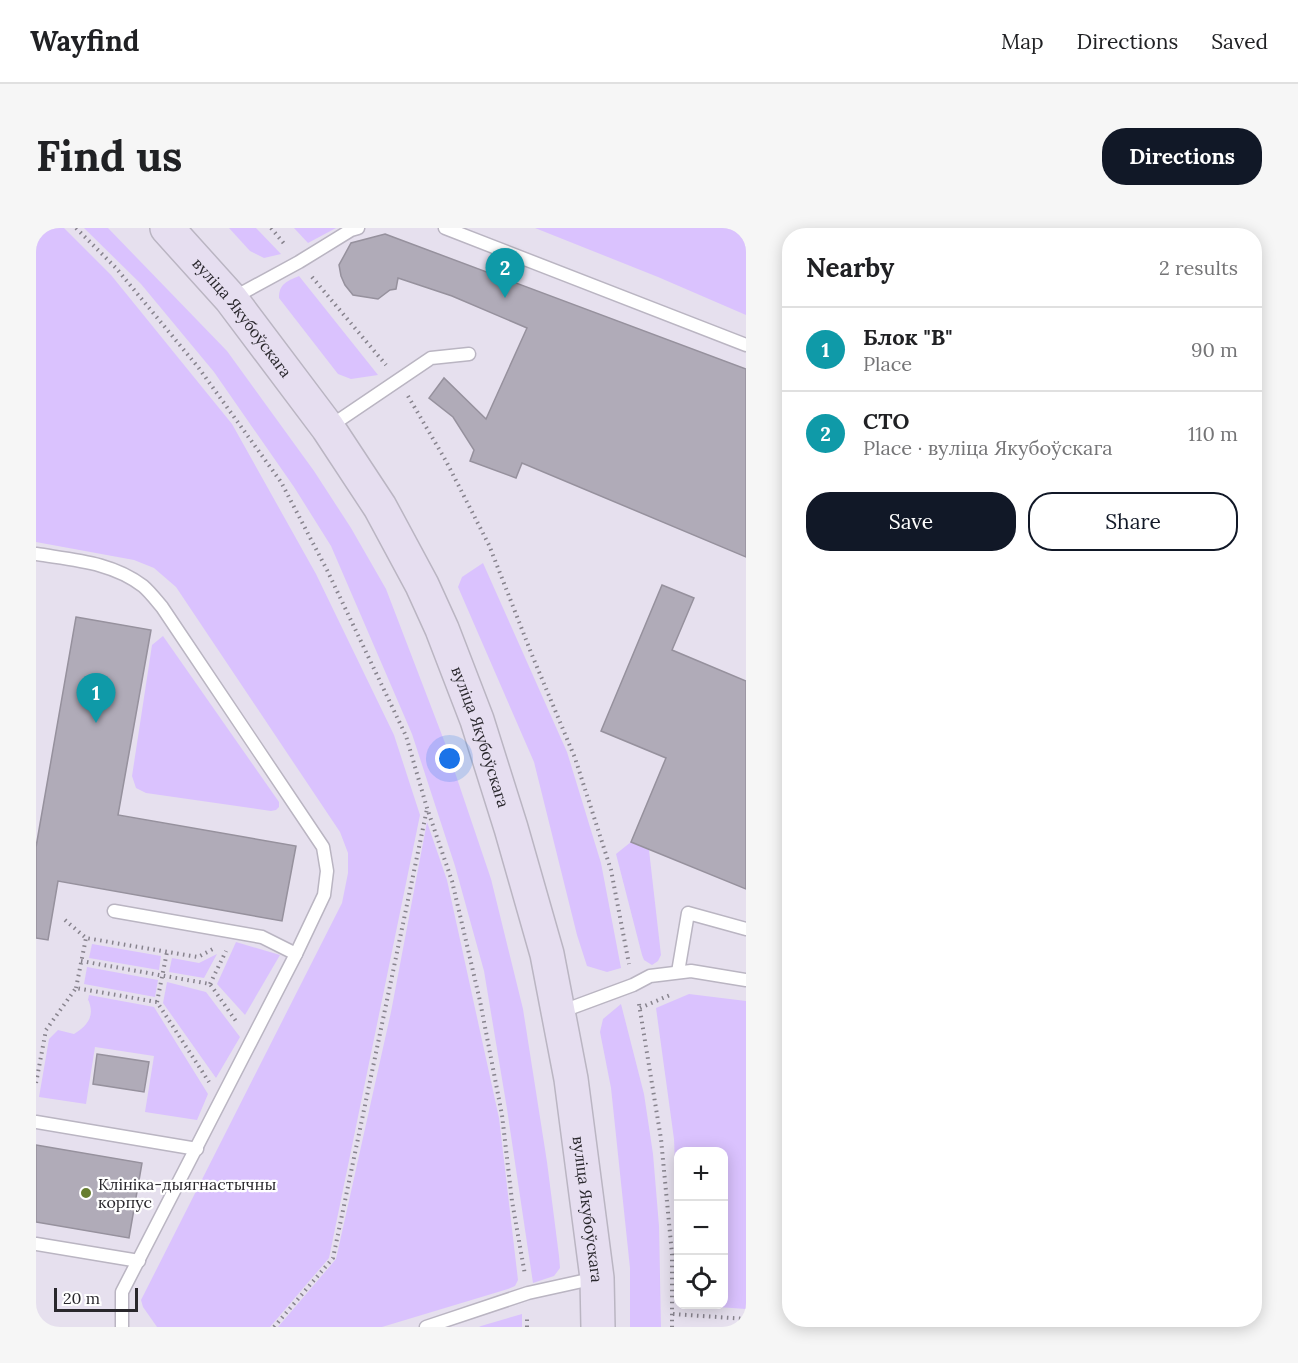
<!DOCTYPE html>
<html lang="en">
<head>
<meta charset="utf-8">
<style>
	:root { --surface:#fff; --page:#f6f6f6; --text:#202124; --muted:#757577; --line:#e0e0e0; --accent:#111827 }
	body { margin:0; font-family:Lora,serif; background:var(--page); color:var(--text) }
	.controls { position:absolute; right:18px; bottom:18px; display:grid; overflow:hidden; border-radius:12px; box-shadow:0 3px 15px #0003 }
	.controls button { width:54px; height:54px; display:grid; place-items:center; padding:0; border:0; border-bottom:2px solid var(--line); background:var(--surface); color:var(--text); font:30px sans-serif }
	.scale { position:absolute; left:18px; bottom:15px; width:84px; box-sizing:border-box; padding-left:6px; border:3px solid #29272c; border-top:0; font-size:16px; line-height:21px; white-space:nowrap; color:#29272c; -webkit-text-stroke:4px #fff; paint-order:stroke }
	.you { position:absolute; left:414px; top:531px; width:21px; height:21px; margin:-15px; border:4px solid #fff; border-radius:50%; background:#1a73e8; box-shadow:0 0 0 9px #1a73e833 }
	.badge { display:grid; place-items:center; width:39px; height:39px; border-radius:50%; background:var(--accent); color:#fff; font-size:20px; font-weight:700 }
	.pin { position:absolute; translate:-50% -50px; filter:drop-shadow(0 2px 3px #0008) }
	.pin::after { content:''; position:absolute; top:32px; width:21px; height:18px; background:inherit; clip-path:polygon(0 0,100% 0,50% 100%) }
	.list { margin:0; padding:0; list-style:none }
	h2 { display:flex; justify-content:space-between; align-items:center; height:78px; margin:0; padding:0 24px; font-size:26px }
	h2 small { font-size:20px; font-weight:400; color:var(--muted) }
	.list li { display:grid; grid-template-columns:39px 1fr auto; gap:18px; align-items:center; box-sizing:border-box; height:84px; padding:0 24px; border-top:2px solid var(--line) }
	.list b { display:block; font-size:22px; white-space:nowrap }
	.list p { margin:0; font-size:20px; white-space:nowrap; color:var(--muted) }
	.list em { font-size:20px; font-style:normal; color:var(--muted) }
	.actions { display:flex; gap:12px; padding:18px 24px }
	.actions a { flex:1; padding:14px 0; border:2px solid var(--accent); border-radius:24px; text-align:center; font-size:21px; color:var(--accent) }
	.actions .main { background:var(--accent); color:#fff }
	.icon { flex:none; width:33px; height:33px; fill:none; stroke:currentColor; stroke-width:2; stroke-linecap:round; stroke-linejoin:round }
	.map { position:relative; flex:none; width:710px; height:1099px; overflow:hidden; border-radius:24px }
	header { display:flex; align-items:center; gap:36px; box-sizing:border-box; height:84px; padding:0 30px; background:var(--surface); border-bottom:2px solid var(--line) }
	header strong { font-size:28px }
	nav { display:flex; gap:33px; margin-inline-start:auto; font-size:21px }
	.intro { display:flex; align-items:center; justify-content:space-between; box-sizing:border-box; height:144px; padding:0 36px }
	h1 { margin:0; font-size:42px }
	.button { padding:15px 27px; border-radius:24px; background:var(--accent); color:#fff; font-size:21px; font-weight:700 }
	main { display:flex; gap:36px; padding:0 36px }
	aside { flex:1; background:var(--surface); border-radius:24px; box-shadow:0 3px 15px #0003 }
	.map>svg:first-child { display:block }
	.green { fill:#dac2fe }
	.building { fill:#b0abb8; stroke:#96919d; stroke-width:1.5 }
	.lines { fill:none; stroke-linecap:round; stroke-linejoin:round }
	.service-casing { stroke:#bab5c2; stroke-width:15 }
	.secondary-casing { stroke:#bab5c2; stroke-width:36 }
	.path { stroke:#87838d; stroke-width:4; stroke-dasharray:1.5 4.5; stroke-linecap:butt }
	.service { stroke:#fff; stroke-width:12 }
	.secondary { stroke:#e6def0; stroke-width:33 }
	.poi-dot { fill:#677e2f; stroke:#fff; stroke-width:2 }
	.labels { text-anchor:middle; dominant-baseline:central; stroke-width:4.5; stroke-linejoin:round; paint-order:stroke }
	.street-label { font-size:16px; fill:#29272c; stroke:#fff }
	.poi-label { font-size:16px; fill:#29272c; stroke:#fff; text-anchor:start }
</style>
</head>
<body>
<header>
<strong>Wayfind</strong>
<nav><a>Map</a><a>Directions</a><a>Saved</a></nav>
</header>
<div class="intro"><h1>Find us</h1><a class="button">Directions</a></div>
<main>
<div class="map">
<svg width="710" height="1099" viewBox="0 0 710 1099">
	<rect width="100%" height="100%" fill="#e6e0ee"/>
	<g class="green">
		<polygon points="0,0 28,0 75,47 196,196 280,346 358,507 384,587 293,1030 234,1099 121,1099 107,1079 105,1072 306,675 312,645 312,625 304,604 140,359 118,340 98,332 0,314"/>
		<polygon points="48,0 72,0 191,123 278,243 315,300 350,361 409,515 455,651 487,781 511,934 523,1028 524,1040 518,1048 497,1055 471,881 448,743 419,638 376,506 295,318 258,259 178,144 105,56"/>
		<polygon points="193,0 220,0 245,26 228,30 214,23"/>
		<polygon points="258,0 300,0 272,15"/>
		<polygon points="499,0 710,0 710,87 622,49"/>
		<path d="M 263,48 L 342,147 L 315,151 L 302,146 L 243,70 C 243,56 251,53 263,48 Z"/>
		<polygon points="447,335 531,524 565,635 585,740 571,744 551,738 541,707 498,534 422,359 426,349"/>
		<polygon points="127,408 243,574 243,579 240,582 235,583 110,565 100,560 96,548 116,417"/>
		<polygon points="391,594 411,652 463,890 482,1052 479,1058 472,1061 346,1099 242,1099 300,1031 355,784"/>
		<polygon points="595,614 613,622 625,727 622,733 616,737 608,732 606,727 580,626"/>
		<polygon points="200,714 244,727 209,787 181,756"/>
		<polygon points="56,716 125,728 123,742 53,730"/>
		<polygon points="181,726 168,750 133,744 136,730 163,735"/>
		<polygon points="51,739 122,752 119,769 48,756"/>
		<polygon points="131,754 170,764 204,809 180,850 127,775"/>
		<polygon points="653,766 710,773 710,1081 653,1077 688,1076 688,924 642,924 642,1015 638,911 620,780"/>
		<path d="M 53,767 L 118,779 L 172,866 L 161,892 L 109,884 L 118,828 L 59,819 L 50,876 L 3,869 L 13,811 L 22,802 L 38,806 C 48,800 58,791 54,777 C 52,768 51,777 53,767 Z"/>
		<polygon points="585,776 608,866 617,926 623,998 625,1099 594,1099 594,1040 575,860 564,804 567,791"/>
		<polygon points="486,1086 486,1099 443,1099 445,1098"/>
	</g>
	<g class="building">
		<polygon points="349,6 710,141 710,329 486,235 480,250 434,233 438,222 417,189 393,170 408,150 450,191 491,100 416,68 362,50 360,61 354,62 342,71 317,67 309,57 305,48 303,37 315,15"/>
		<polygon points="626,357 658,370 636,422 710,453 710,661 595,614 630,530 565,503"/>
		<polygon points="40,389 115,402 82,587 260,618 246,693 22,653 12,712 0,710 0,619"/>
		<polygon points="61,826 113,834 108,864 57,856"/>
		<polygon points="0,917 106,935 93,1010 0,994"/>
	</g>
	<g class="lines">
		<defs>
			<g id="service">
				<polyline points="409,0 710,117"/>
				<polyline points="195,71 263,34 315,2 322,0"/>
				<polyline points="293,199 395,130 433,126"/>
				<path d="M 0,326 C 37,332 76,334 107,358 C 114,364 120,372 126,379 L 287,619 L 291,643 L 288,667 L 260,726 L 86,1064 L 86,1099"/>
				<polyline points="78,683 226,709 260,726"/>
				<polyline points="642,744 652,685 710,701"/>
				<polyline points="524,784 597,757 614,748 655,743 710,752"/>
				<polyline points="0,894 161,921"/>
				<polyline points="0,1016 103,1033"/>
				<polyline points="390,1099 492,1065 560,1050"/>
			</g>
			<g id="secondary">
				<path id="s1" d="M 131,0 L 195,71 L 292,200 L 344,279 L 386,357 L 406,401 L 441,492 L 475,600 L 511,726 L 535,851 L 561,1050 L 562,1099"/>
			</g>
		</defs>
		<use href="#service" class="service-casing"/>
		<use href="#secondary" class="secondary-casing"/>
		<g class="path">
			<polyline points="40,0 80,40 162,139 245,254 291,342 370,508 391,580 416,653 444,773 466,887 476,973 489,1047"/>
			<polyline points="235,0 250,18"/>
			<polyline points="276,49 350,137"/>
			<polyline points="372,168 410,233 453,317 496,427 539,530 575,642 593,736"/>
			<polyline points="29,692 50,710 162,729 177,721"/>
			<polyline points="45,733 174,756 202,796"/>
			<polyline points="174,756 190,723"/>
			<polyline points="40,760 50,710"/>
			<polyline points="121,774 131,724"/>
			<polyline points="603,776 625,911 636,1026 636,1099"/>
			<polyline points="604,780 634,767"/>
			<polyline points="0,855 10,802 40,760 121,774 173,854"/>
			<polyline points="637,1086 710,1091"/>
			<polyline points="238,1099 297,1030 391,581"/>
			<polyline points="491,1099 491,1087"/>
		</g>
		<use href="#service" class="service"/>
		<use href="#secondary" class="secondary"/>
	</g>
	<circle class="poi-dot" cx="50" cy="965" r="6"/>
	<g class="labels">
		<g class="street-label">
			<text stroke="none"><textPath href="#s1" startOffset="117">вуліца Якубоўскага</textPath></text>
			<text stroke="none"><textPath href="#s1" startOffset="603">вуліца Якубоўскага</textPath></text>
			<text stroke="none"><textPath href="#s1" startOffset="1089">вуліца Якубоўскага</textPath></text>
		</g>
		<g class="poi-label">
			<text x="62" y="956">Клініка-дыягнастычны<tspan x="62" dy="18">корпус</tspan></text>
		</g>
	</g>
</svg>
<div class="controls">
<button>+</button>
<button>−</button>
<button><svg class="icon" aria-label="locate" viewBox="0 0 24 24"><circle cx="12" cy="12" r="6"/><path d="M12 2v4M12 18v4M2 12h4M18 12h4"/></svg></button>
</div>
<div class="scale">20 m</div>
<div class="you"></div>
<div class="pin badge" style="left:60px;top:495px;background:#0f9aa8">1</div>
<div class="pin badge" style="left:469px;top:70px;background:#0f9aa8">2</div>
</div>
<aside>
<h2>Nearby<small>2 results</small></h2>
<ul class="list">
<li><span class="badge" style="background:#0f9aa8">1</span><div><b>Блок &quot;В&quot;</b><p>Place</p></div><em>90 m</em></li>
<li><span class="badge" style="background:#0f9aa8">2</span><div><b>СТО</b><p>Place · вуліца Якубоўскага</p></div><em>110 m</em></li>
</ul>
<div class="actions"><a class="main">Save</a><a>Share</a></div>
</aside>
</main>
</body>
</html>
